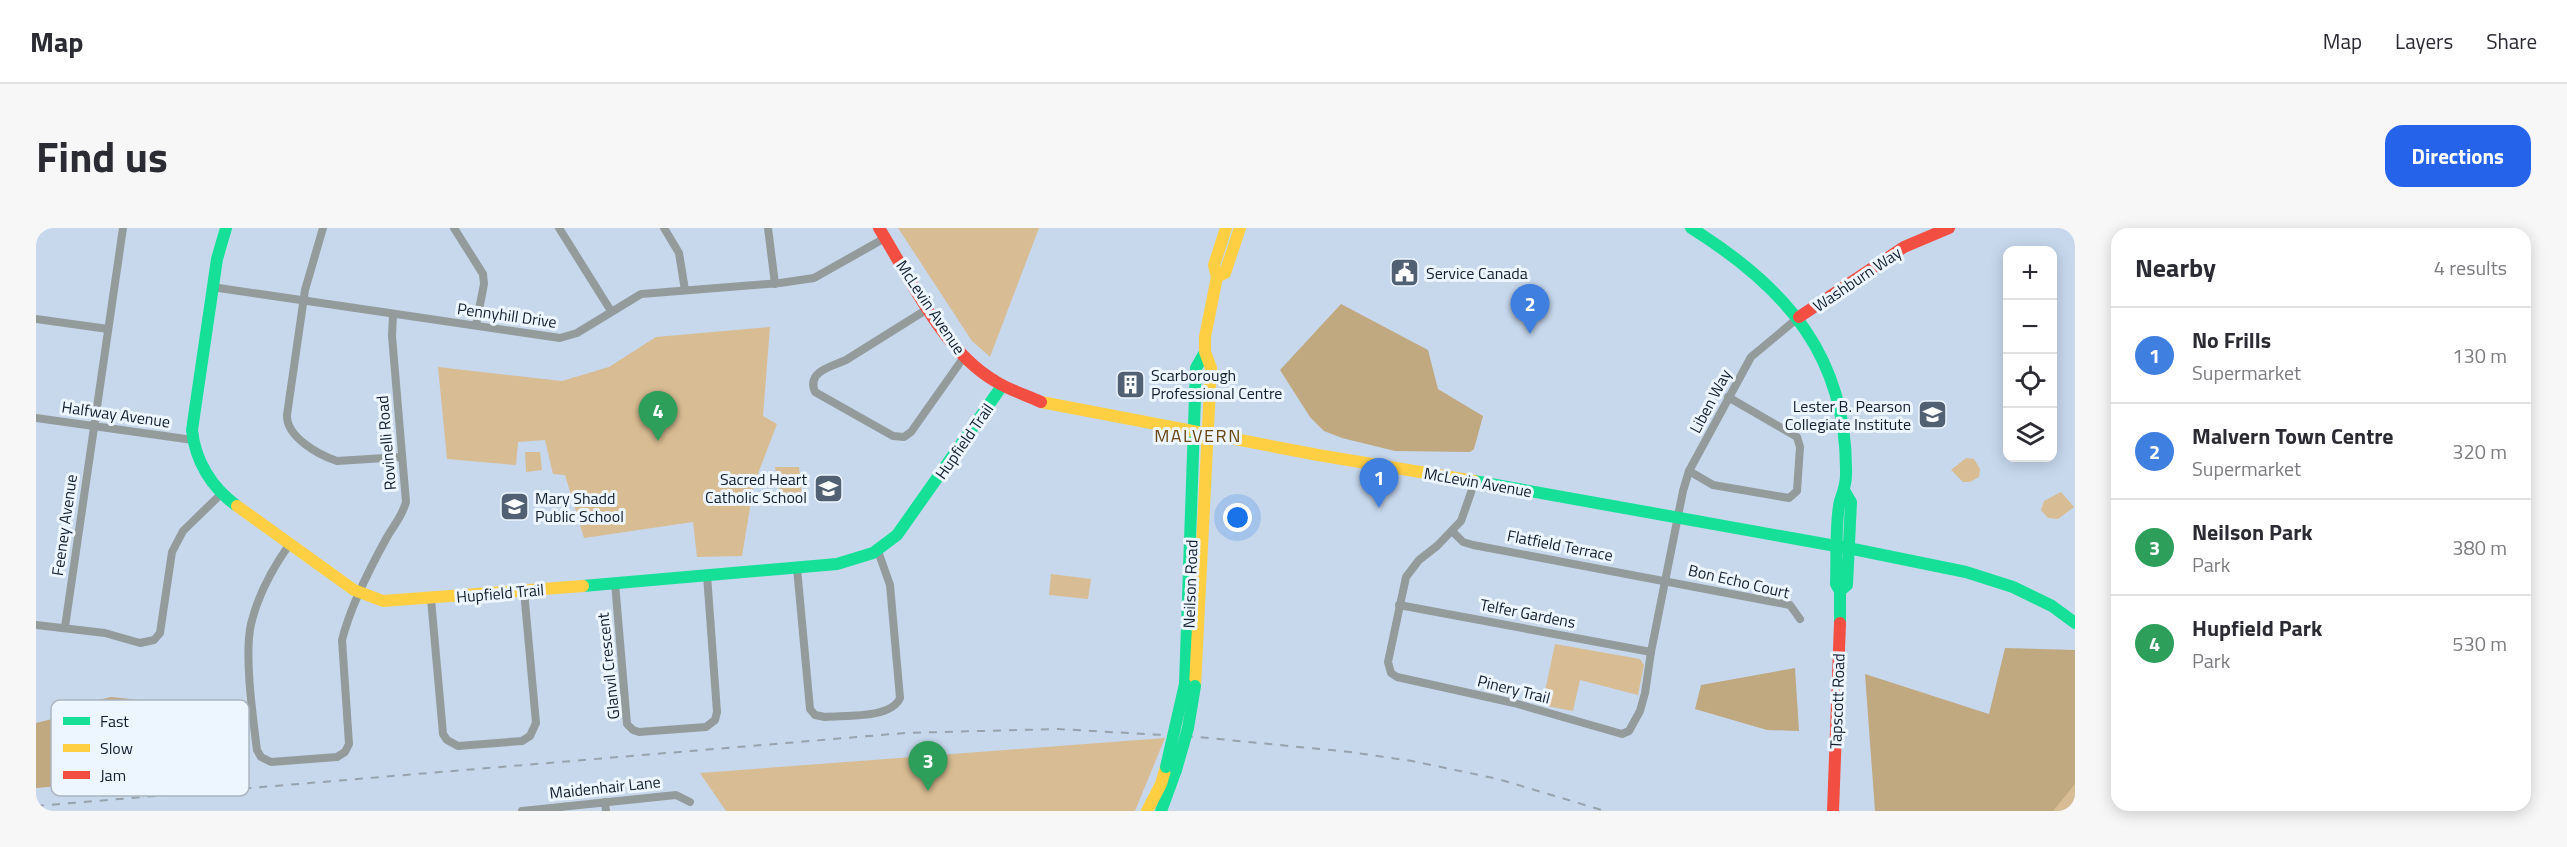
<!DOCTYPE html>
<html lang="en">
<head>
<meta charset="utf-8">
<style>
	:root { --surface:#fff; --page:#f7f7f7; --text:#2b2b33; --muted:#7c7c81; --line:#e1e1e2; --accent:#2563eb }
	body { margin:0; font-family:"Titillium Web",sans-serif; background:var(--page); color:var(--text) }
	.controls { position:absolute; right:18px; top:18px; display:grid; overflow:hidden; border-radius:12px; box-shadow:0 3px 15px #0003 }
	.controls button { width:54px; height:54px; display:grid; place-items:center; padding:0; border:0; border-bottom:2px solid var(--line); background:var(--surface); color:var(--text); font:30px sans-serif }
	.you { position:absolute; left:1202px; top:290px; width:21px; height:21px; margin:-15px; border:4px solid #fff; border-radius:50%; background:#1a73e8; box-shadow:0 0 0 9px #1a73e833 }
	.badge { display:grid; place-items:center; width:39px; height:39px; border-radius:50%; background:var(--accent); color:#fff; font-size:20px; font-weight:700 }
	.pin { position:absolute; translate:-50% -50px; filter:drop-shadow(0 2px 3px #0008) }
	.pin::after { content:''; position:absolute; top:32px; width:21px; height:18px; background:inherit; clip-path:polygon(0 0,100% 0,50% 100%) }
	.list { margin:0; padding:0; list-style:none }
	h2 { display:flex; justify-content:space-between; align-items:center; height:78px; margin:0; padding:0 24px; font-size:26px }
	h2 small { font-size:20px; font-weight:400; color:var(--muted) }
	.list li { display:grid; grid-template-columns:39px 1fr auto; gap:18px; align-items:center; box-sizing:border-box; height:96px; padding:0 24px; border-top:2px solid var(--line) }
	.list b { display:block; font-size:22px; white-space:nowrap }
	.list p { margin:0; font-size:20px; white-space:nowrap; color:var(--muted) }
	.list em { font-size:20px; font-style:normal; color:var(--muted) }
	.icon { flex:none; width:33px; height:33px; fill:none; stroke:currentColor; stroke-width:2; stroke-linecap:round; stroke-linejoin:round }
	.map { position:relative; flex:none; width:2039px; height:583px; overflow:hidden; border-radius:18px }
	header { display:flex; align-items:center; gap:36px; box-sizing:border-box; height:84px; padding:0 30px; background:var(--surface); border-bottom:2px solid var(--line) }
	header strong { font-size:28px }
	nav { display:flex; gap:33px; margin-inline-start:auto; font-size:21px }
	.intro { display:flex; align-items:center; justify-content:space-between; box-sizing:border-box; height:144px; padding:0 36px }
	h1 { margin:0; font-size:42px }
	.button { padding:15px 27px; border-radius:18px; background:var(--accent); color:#fff; font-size:21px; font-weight:700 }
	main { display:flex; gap:36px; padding:0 36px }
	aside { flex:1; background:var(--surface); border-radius:18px; box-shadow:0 3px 15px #0003 }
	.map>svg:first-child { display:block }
	.green { fill:#d8bc93 }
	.forest { fill:#c0a881 }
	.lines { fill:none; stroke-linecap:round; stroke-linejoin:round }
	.street { stroke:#939b9b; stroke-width:8 }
	.fast { stroke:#16e098; stroke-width:12 }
	.slow { stroke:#ffcf43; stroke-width:12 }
	.jam { stroke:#f24e42; stroke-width:12 }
	.rail { stroke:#98a2ac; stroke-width:2; stroke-dasharray:8 8; stroke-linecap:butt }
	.fast-bridge { stroke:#16e098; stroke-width:12 }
	.labels { text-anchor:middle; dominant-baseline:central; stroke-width:6; stroke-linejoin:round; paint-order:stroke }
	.poi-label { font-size:16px; fill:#122032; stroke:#edf5fe; text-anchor:start }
	.street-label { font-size:16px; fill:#122032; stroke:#edf5fe }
	.neighbourhood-label { font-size:18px; letter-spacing:1.5px; fill:#694814; stroke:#edf5fe }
	.key { fill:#edf5fe; stroke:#abb5c1; stroke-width:1.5 }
	.key-label { font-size:16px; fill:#122032 }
</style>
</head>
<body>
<header>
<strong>Map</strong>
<nav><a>Map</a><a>Layers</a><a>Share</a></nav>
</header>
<div class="intro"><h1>Find us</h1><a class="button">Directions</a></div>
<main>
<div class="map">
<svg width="2039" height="583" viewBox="0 0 2039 583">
	<rect width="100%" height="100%" fill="#c7d8ed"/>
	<g class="green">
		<polygon points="862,0 1003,0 954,129 936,113"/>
		<polygon points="734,99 727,188 741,196 718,256 706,328 661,329 657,294 548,310 529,247 517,246 509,212 482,214 480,237 411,231 402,139 526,153 573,139 620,109"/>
		<polygon points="489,224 504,224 506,242 490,244"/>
		<polygon points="1930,230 1938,231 1944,241 1943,249 1934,254 1927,254 1915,242"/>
		<polygon points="739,239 763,239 766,268 745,271"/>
		<polygon points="2025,264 2038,279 2022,291 2012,290 2005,282 2008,273"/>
		<polygon points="1015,346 1055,351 1052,371 1013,367"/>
		<polygon points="1519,416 1604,431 1608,437 1602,467 1544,452 1537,483 1506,477"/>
		<polygon points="1129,510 1099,583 690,583 664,545"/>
		<polygon points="2039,539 2039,583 2001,583"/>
	</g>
	<g class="forest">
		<polygon points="1305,76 1392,122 1402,161 1447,188 1438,221 1434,224 1359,223 1306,210 1288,203 1274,189 1244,142"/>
		<polygon points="1969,420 2039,422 2039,556 2017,583 1839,583 1829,446 1953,486"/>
		<polygon points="1759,440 1763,503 1731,502 1659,481 1665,457"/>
		<path d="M 75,469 L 104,472 L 136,486 C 131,497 126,509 119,519 C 96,554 38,557 0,560 L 0,495 L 24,489 L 41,477 Z"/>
	</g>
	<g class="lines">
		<g class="street">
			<path d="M 287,0 L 269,62 L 251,187 C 250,209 283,227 301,233 L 365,229"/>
			<polyline points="418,0 447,46 448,56 440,97"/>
			<polyline points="523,0 575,83"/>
			<polyline points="628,0 643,25 649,62"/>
			<polyline points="732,0 739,56"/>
			<polyline points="176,59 524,110 541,105 605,66 744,55 778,50 849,10"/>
			<path d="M 893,80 L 810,132 C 797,138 770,143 779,164 L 857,208 L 868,209 L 875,204 L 928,129"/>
			<polyline points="0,91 72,101"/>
			<polyline points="0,190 157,212"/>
			<polyline points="1653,243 1677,257 1753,270 1761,263 1764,219 1761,209 1692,169"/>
			<polyline points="1439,253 1425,293 1401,318 1383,332 1370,349 1352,434 1355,445 1361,449 1478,475 1586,506 1593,503 1604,483 1609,465 1615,424 1647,263 1653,243 1715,129 1763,89"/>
			<polyline points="1416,303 1427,314 1437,317 1754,377 1764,391"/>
			<path d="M 253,317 C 236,341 222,367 215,396 C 208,427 217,490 221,522 L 225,529 L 235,534 L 301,529 L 309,524 L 313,516 L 306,412 C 314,380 334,340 350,311 C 357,298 366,289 370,274 L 356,108 L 357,87"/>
			<path d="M 761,340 L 774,481 L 779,487 L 789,489 C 809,487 855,491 864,470 L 854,357 L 842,323"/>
			<polyline points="579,355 591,496 597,502 603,504 670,499 679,492 681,484 671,347"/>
			<polyline points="395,371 407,506 411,512 422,518 486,513 494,508 500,495 488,363"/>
			<polyline points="1363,377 1615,424"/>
			<polyline points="0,397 69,405 104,415 118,412 124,405 136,324 147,303 185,266"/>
			<polyline points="29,399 87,0"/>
			<polyline points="569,574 570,583"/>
			<polyline points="486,583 640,567 654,574"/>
		</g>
		<g class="fast">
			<path d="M 190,0 L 181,31 L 156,202 C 159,233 176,260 201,278"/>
			<path d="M 1655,0 C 1750,59 1812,129 1810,247 C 1810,257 1807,264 1804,273 C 1799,293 1801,334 1800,356 L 1804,363 L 1804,395"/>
			<polyline points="1438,253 1822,322 1930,344 1977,359 2016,378 2039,395"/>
			<polyline points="547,358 801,336 837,325 861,307 966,158"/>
			<polyline points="1804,363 1811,357 1815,274 1809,264"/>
			<polyline points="1149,456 1160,140 1169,124"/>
			<polyline points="1125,583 1140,542"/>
		</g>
		<g class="slow">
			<polyline points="1181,49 1189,45 1204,0"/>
			<polyline points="1005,174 1282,227 1438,253"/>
			<polyline points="201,278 318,362 347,373 547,358"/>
			<polyline points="1159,458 1175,140 1169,124 1169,109 1181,49 1178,37 1190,0"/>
			<polyline points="1111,583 1125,556 1130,539"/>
		</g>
		<g class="jam">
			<path d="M 843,0 C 874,50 907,123 959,153 C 973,162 990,167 1005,174"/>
			<polyline points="1763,89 1868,19 1913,0"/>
			<polyline points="1797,583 1804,395"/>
		</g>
		<polyline class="rail" points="0,578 869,505 1022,501 1162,509 1314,524 1376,533 1462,551 1569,583"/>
		<g class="fast-bridge">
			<polyline points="1130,539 1149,456"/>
			<polyline points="1140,542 1152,500 1159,458"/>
		</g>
	</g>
	<defs>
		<symbol id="civic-square" viewBox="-11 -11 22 22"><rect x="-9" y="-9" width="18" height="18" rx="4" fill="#516073" stroke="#edf5fe"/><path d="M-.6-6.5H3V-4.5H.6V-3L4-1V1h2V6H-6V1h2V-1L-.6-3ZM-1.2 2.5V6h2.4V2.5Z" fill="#fff"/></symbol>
		<symbol id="building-square" viewBox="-11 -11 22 22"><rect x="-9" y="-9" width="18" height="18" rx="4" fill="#516073" stroke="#edf5fe"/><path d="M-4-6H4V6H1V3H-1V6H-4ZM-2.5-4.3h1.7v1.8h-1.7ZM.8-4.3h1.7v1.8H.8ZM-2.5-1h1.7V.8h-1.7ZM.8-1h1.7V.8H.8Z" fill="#fff"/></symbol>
		<symbol id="school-square" viewBox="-11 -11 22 22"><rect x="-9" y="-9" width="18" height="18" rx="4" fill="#516073" stroke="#edf5fe"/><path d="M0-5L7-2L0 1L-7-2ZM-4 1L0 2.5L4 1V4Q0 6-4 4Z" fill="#fff"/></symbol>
	</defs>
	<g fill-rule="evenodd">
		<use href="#civic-square" x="1352" y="28" width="33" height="33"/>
		<use href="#building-square" x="1078" y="140" width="33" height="33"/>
		<use href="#school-square" x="1880" y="170" width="33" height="33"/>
		<use href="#school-square" x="776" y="244" width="33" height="33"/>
		<use href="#school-square" x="462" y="262" width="33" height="33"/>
	</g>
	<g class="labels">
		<g class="poi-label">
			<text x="1390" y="45">Service Canada</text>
			<text x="1115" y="147">Scarborough<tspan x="1115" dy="18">Professional Centre</tspan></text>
			<text x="1875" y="178" text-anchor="end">Lester B. Pearson<tspan x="1875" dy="18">Collegiate Institute</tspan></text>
			<text x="771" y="251" text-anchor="end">Sacred Heart<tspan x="771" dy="18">Catholic School</tspan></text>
			<text x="499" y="270">Mary Shadd<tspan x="499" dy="18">Public School</tspan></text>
		</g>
		<g class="street-label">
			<text transform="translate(1821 51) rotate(-34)">Washburn Way</text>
			<text transform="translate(895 79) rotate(56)">McLevin Avenue</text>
			<text transform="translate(471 87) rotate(8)">Pennyhill Drive</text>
			<text transform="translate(1674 173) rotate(-62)">Liben Way</text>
			<text transform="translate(80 186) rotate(8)">Halfway Avenue</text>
			<text transform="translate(928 213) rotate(-55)">Hupfield Trail</text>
			<text transform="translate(350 215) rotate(-95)">Rovinelli Road</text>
			<text transform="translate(1442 254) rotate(10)">McLevin Avenue</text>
			<text transform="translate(28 297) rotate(-82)">Feeney Avenue</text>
			<text transform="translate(1524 317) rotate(11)">Flatfield Terrace</text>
			<text transform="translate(1703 353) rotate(13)">Bon Echo Court</text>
			<text transform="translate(1154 356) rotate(-88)">Neilson Road</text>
			<text transform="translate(464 365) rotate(-5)">Hupfield Trail</text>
			<text transform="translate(1492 385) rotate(11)">Telfer Gardens</text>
			<text transform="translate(572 438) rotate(-96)">Glanvil Crescent</text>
			<text transform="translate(1478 461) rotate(14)">Pinery Trail</text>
			<text transform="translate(1801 473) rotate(-88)">Tapscott Road</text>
			<text transform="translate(569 559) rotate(-6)">Maidenhair Lane</text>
		</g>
		<g class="neighbourhood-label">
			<text x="1162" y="207">MALVERN</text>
		</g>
	</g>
	<rect x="15" y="472" width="198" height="96" rx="9" class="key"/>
	<rect x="27" y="489" width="27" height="8" fill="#16e098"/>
	<rect x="27" y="516" width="27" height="8" fill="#ffcf43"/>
	<rect x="27" y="543" width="27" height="8" fill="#f24e42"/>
	<g class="key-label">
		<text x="64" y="499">Fast</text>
		<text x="64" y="526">Slow</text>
		<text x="64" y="553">Jam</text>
	</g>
</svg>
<div class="controls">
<button>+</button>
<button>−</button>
<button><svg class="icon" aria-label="locate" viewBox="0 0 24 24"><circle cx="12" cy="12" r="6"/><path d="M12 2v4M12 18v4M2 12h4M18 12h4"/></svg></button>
<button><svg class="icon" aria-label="layers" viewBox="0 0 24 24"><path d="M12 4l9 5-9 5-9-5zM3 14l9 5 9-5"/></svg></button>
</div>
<div class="you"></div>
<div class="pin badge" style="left:1343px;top:280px;background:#3f7fe0">1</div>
<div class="pin badge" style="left:1494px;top:106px;background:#3f7fe0">2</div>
<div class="pin badge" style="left:892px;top:563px;background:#2e9e5b">3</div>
<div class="pin badge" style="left:622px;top:213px;background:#2e9e5b">4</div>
</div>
<aside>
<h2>Nearby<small>4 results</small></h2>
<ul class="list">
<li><span class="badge" style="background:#3f7fe0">1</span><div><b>No Frills</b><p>Supermarket</p></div><em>130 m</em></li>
<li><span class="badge" style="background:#3f7fe0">2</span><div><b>Malvern Town Centre</b><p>Supermarket</p></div><em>320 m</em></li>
<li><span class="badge" style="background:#2e9e5b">3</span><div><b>Neilson Park</b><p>Park</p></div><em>380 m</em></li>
<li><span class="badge" style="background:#2e9e5b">4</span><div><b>Hupfield Park</b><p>Park</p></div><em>530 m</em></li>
</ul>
</aside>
</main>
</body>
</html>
